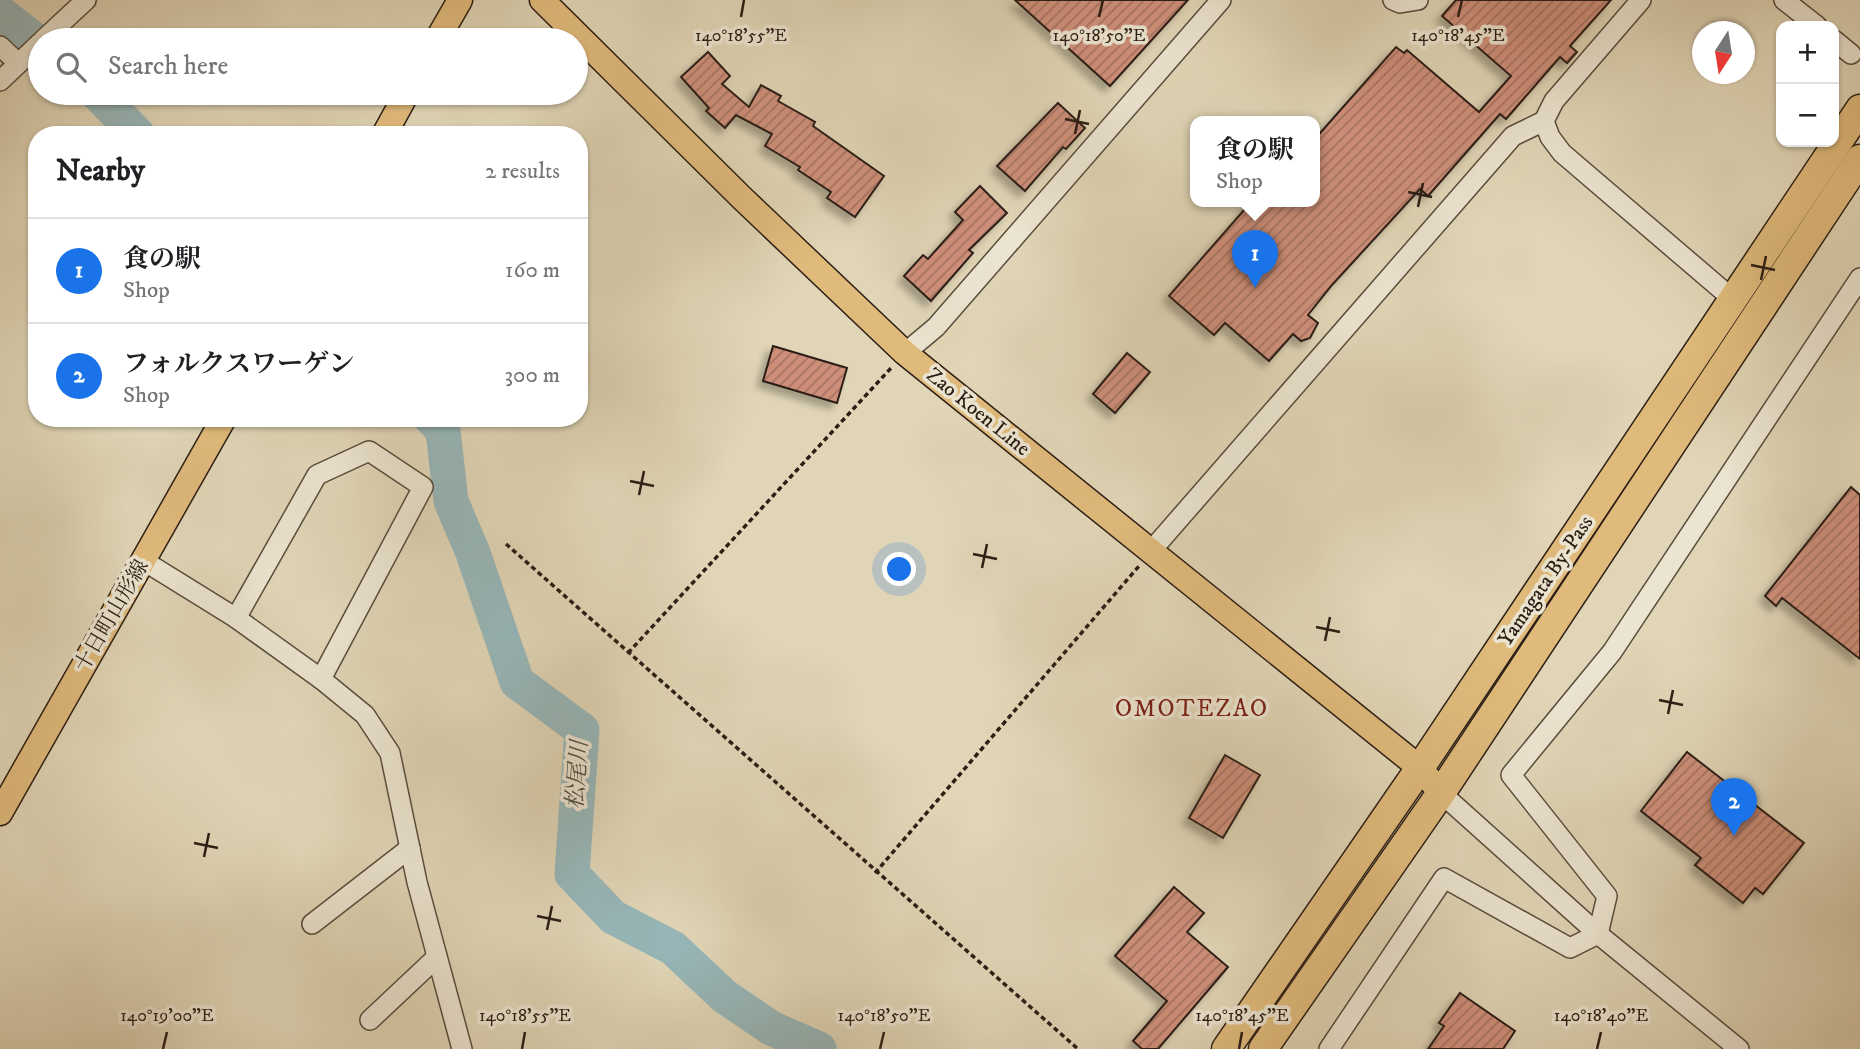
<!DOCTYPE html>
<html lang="en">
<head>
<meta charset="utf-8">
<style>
	:root { --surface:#fff; --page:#f6f6f6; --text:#202124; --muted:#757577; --line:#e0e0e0; --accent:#1a73e8 }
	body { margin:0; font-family:"IM FELL DW Pica","Noto Serif JP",serif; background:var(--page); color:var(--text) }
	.controls { position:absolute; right:21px; top:21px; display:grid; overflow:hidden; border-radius:14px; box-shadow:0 2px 5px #0004 }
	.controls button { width:63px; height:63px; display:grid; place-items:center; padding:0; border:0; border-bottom:2px solid var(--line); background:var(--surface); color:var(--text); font:35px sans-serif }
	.compass { position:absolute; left:1692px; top:21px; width:63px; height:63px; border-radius:50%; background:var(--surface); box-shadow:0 2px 5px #0004; rotate:192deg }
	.you { position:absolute; left:900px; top:570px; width:24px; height:24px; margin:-18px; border:5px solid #fff; border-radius:50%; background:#1a73e8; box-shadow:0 0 0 10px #1a73e833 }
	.badge { display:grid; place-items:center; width:46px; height:46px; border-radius:50%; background:var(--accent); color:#fff; font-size:23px; font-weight:700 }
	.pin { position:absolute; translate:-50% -58px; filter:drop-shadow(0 2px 4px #0008) }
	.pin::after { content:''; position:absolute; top:37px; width:24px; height:21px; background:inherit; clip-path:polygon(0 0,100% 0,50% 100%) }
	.popup { position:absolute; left:1190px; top:116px; width:130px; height:91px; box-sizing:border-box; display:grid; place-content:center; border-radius:14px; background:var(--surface); filter:drop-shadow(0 2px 5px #0005); font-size:23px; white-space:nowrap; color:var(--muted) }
	.popup b { font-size:26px; color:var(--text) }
	.popup::after { content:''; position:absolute; left:50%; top:100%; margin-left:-14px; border:14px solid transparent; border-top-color:var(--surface) }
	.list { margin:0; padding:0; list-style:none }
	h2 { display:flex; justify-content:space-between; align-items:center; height:91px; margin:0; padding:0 28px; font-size:30px }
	h2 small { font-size:23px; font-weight:400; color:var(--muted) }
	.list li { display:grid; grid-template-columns:46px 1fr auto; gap:21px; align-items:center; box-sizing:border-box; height:105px; padding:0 28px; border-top:2px solid var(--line) }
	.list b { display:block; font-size:26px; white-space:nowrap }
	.list p { margin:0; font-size:23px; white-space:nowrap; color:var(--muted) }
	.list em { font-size:23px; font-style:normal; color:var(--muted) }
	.icon { flex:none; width:38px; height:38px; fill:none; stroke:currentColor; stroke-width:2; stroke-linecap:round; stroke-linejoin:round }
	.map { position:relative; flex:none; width:1860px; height:1049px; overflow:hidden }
	.search { position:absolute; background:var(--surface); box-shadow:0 2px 5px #0004; left:28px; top:28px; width:560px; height:77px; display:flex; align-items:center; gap:18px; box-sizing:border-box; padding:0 24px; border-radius:38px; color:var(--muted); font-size:26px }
	.panel { position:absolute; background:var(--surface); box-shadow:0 2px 5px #0004; left:28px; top:126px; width:560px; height:301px; border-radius:28px }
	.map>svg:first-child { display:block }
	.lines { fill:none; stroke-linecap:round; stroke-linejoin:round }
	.river { stroke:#97b6b8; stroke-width:35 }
	.building { fill:url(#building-hatch); stroke:#2c1e15; stroke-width:2; filter:url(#shadow) }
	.minor-casing { stroke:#594c3d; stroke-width:22 }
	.major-casing { stroke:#2c1e15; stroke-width:27 }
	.highway-casing { stroke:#2c1e15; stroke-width:31 }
	.path { stroke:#2c1e15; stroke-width:3.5; stroke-dasharray:5 3.5; stroke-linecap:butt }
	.minor { stroke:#ebe4d0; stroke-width:19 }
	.major { stroke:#e0ba7b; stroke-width:24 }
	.highway { stroke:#e0ba7b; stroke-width:28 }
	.ticks { fill:none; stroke:#2c1e15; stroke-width:2.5 }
	.labels { text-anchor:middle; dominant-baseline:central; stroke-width:7; stroke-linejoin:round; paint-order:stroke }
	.street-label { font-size:21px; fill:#2c1e15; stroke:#ebe4d0 }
	.water-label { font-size:23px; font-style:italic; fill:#4c4c46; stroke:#ebe4d0 }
	.quarter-label { font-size:24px; letter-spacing:2px; fill:#7a1f14; stroke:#ebe4d0 }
	.ticks-label { font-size:18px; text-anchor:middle; fill:#2c1e15; stroke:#ebe4d0; stroke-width:7; stroke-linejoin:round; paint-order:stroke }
</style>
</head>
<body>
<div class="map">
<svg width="1860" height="1049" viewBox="0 0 1860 1049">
	<defs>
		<pattern id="building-hatch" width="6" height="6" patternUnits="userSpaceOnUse" patternTransform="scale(1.75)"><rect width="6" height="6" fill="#ce8f7a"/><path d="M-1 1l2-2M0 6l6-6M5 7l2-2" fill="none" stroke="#a77463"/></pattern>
		<filter id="shadow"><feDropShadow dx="-6" dy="6" stdDeviation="3.5" flood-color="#0004"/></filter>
	</defs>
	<rect width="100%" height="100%" fill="#e0d5b6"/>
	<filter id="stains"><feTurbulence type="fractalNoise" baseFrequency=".00286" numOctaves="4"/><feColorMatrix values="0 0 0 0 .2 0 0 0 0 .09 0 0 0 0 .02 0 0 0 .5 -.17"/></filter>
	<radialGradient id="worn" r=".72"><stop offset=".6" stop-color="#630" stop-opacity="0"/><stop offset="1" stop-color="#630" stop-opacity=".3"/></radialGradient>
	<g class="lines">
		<g class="river">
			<polyline points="0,13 40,44"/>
			<polyline points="97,93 138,135"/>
			<polyline points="431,418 443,431 451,501 473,553 517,682 582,730 572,874 613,917 673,948 724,996 771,1028 819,1049"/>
		</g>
	</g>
	<g class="building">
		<polygon points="1015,0 1188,0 1110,86"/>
		<polygon points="1456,0 1611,0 1570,46 1577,52 1567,63 1560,57 1506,119 1500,114 1428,196 1420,189 1332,285 1308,315 1318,323 1310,338 1301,341 1293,334 1269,361 1225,323 1214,335 1169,296 1251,202 1314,202 1314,140 1396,47 1404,53 1407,50 1479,112 1511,76 1442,16"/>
		<polygon points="708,52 730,76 722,84 749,107 761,85 781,96 778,101 815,122 813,126 884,176 855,217 827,198 831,192 798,170 800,167 765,146 772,134 736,115 725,128 706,111 709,108 681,77"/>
		<polygon points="1058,103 1085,128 1066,149 1063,147 1025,191 997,166"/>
		<polygon points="980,186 1007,213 969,250 973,253 931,301 904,276 923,255 928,259 963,220 955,212"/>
		<polygon points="773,346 847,368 837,403 763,381"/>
		<polygon points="1127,353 1150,372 1115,413 1093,394"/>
		<polygon points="1851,487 1860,495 1860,659 1782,598 1776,606 1765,596"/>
		<polygon points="1687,752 1804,843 1763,894 1755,888 1743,903 1695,865 1701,858 1641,811"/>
		<polygon points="1225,755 1260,775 1223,838 1189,818"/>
		<polygon points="1174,887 1204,913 1187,932 1228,967 1158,1049 1142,1049 1133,1041 1167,1001 1115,956"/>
		<polygon points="1460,993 1515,1031 1503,1049 1428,1049 1444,1026 1439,1023"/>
	</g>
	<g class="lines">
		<defs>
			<g id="minor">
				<polyline points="1393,0 1400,3 1418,0"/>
				<polyline points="1641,0 1554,101 1544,121 1550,137 1562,153 1735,301"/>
				<polyline points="1784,0 1817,26"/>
				<polyline points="43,40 86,0"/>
				<polyline points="1834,40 1851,54"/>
				<polyline points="0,46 18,63"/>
				<polyline points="0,81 40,43"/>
				<polyline points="905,353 936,327 1221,0"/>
				<polyline points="1151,551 1513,136 1544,121"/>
				<polyline points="144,561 236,618 321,679 365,715 390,753 417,882 462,1049"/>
				<polyline points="236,618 317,475 369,451 423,487 321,679"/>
				<polyline points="1441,793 1598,934 1739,1049"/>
				<polyline points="312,924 410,848"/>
				<polyline points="370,1020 437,957"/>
				<polyline points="1329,1049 1444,878 1570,948 1598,934 1607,896 1511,775 1612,652 1860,278"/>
			</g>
			<g id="major">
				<polyline points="542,0 743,199 905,353 1420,768 1441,793"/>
				<polyline points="437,40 460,0"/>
				<polyline points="384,135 407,93"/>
				<polyline points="0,813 224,418"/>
			</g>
			<g id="highway">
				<polyline points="1226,1049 1420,768 1860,109"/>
				<polyline points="1263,1049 1441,793 1860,159"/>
			</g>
		</defs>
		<use href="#minor" class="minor-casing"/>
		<use href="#major" class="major-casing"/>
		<use href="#highway" class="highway-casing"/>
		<g class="path">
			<polyline points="506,544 1078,1049"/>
			<polyline points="628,653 892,367"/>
			<polyline points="875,873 1139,566"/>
		</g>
		<use href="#minor" class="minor"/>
		<use href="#major" class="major"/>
		<use href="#highway" class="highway"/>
	</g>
	<path class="ticks" d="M 741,17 L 744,0M 1099,17 L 1103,0M 1458,17 L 1462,0M 1065,119 L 1089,124M 1075,134 L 1080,110M 1408,192 L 1432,197M 1418,207 L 1423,183M 1751,265 L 1775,270M 1761,280 L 1766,256M 630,481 L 654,486M 639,495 L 644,471M 973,554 L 997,559M 982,568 L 987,544M 1316,627 L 1340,632M 1325,641 L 1330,617M 1659,700 L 1683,705M 1668,714 L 1673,690M 194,843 L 218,848M 204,857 L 209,833M 537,916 L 561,921M 547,930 L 552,906M 163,1049 L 167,1032M 522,1049 L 525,1032M 880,1049 L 884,1032M 1239,1049 L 1242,1032M 1597,1049 L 1601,1032"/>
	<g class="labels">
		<g class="street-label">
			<text transform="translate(978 412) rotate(39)">Zao Koen Line</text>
			<text transform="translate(1546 581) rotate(-56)">Yamagata By-Pass</text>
			<text transform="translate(112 616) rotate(-60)">十日町山形線</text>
		</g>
		<g class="water-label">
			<text transform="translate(578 775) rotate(-86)">松尾川</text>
		</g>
		<g class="quarter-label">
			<text x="1192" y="709">OMOTEZAO</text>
		</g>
	</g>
	<g class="ticks-label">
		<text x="741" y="41">140°18'55"E</text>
		<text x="1099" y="41">140°18'50"E</text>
		<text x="1458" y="41">140°18'45"E</text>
		<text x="167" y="1021">140°19'00"E</text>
		<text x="525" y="1021">140°18'55"E</text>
		<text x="884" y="1021">140°18'50"E</text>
		<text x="1242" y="1021">140°18'45"E</text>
		<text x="1601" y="1021">140°18'40"E</text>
	</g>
	<rect width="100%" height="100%" filter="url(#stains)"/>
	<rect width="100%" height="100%" fill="url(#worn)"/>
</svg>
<div class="controls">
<button>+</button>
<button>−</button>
</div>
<svg class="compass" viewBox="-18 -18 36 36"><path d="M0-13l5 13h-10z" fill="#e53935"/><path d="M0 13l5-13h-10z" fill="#757577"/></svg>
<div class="you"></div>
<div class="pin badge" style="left:1255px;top:288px">1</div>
<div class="popup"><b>食の駅</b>Shop</div>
<div class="pin badge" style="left:1734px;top:836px">2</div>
<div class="search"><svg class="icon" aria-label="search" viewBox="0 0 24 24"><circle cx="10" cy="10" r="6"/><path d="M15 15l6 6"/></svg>Search here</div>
<section class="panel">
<h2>Nearby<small>2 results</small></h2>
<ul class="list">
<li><span class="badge">1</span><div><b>食の駅</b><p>Shop</p></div><em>160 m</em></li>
<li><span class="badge">2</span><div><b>フォルクスワーゲン</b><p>Shop</p></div><em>300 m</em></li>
</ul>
</section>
</div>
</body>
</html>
